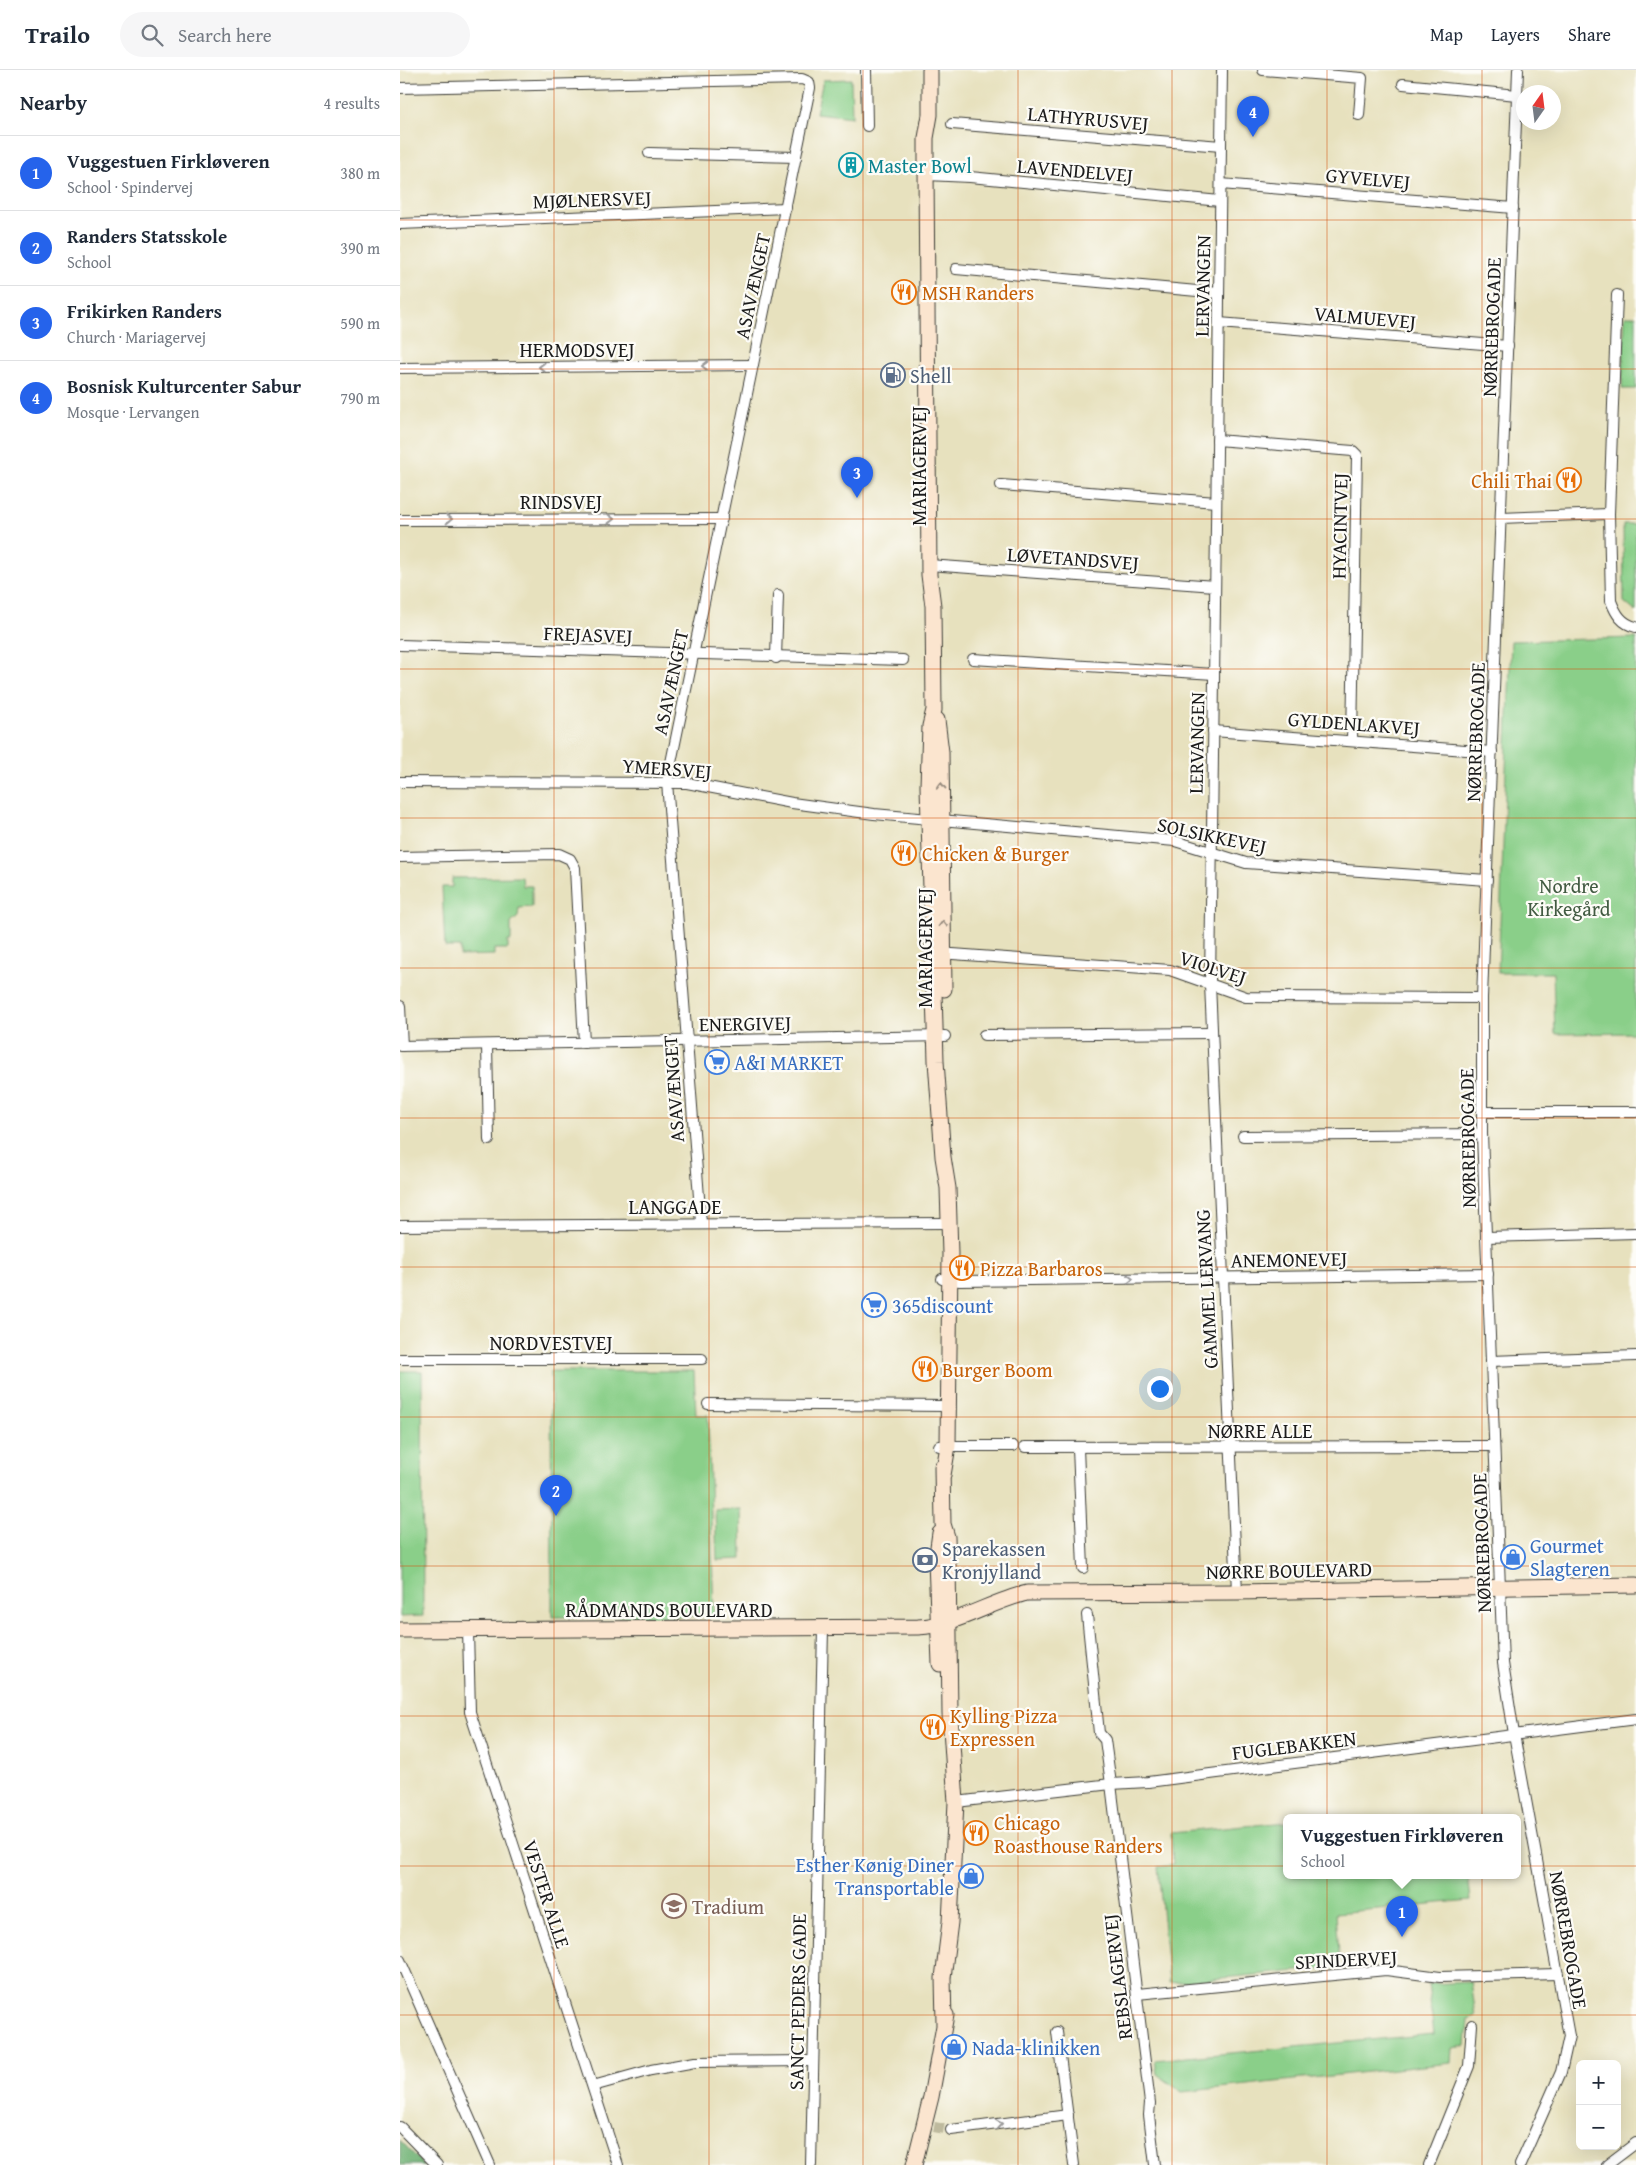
<!DOCTYPE html>
<html lang="en">
<head>
<meta charset="utf-8">
<style>
	:root { --surface:#fff; --page:#f6f6f7; --text:#1f2937; --muted:#747a83; --line:#e0e1e3; --accent:#2563eb }
	body { margin:0; font-family:"Gentium Book Plus",serif; background:var(--page); color:var(--text) }
	.controls { position:absolute; right:15px; bottom:15px; display:grid; overflow:hidden; border-radius:8px; box-shadow:0 5px 20px #0002 }
	.controls button { width:45px; height:45px; display:grid; place-items:center; padding:0; border:0; border-bottom:1px solid var(--line); background:var(--surface); color:var(--text); font:25px sans-serif }
	.compass { position:absolute; left:1116px; top:15px; width:45px; height:45px; border-radius:50%; background:var(--surface); box-shadow:0 5px 20px #0002; rotate:14deg }
	.you { position:absolute; left:759px; top:1318px; width:18px; height:18px; margin:-12px; border:4px solid #fff; border-radius:50%; background:#1a73e8; box-shadow:0 0 0 8px #1a73e833 }
	.badge { display:grid; place-items:center; width:32px; height:32px; border-radius:50%; background:var(--accent); color:#fff; font-size:16px; font-weight:700 }
	.pin { position:absolute; translate:-50% -41px; filter:drop-shadow(0 1px 2px #0008) }
	.pin::after { content:''; position:absolute; top:26px; width:18px; height:15px; background:inherit; clip-path:polygon(0 0,100% 0,50% 100%) }
	.popup { position:absolute; left:883px; top:1744px; width:238px; height:65px; box-sizing:border-box; display:grid; place-content:center; border-radius:8px; background:var(--surface); filter:drop-shadow(0 1px 4px #0005); font-size:16px; white-space:nowrap; color:var(--muted) }
	.popup b { font-size:19px; color:var(--text) }
	.popup::after { content:''; position:absolute; left:50%; top:100%; margin-left:-10px; border:10px solid transparent; border-top-color:var(--surface) }
	.list { margin:0; padding:0; list-style:none }
	h2 { display:flex; justify-content:space-between; align-items:center; height:65px; margin:0; padding:0 20px; font-size:21px }
	h2 small { font-size:16px; font-weight:400; color:var(--muted) }
	.list li { display:grid; grid-template-columns:32px 1fr auto; gap:15px; align-items:center; box-sizing:border-box; height:75px; padding:0 20px; border-top:1px solid var(--line) }
	.list b { display:block; font-size:19px; white-space:nowrap }
	.list p { margin:0; font-size:16px; white-space:nowrap; color:var(--muted) }
	.list em { font-size:16px; font-style:normal; color:var(--muted) }
	.icon { flex:none; width:28px; height:28px; fill:none; stroke:currentColor; stroke-width:2; stroke-linecap:round; stroke-linejoin:round }
	.map { position:relative; flex:none; width:1236px; height:2095px; overflow:hidden }
	header { display:flex; align-items:center; gap:30px; box-sizing:border-box; height:70px; padding:0 25px; background:var(--surface); border-bottom:1px solid var(--line) }
	header strong { font-size:24px }
	nav { display:flex; gap:28px; margin-inline-start:auto; font-size:18px }
	.search { width:350px; height:45px; background:var(--page); display:flex; align-items:center; gap:12px; box-sizing:border-box; padding:0 18px; border-radius:28px; color:var(--muted); font-size:19px }
	main { display:flex }
	aside { flex:1; background:var(--surface) }
	.map>svg:first-child { display:block }
	.green { fill:#8acf89; stroke:#537652 }
	.forest { fill:#6fb275; stroke:#466748 }
	.lines { fill:none; stroke-linecap:round; stroke-linejoin:round }
	.street-tunnel { stroke:#beba9e; stroke-width:10; stroke-dasharray:10 5; stroke-linecap:butt }
	.street-casing { stroke:#3a3a34; stroke-width:12 }
	.secondary-casing { stroke:#3a3a34; stroke-width:17 }
	.street { stroke:#fff; stroke-width:10 }
	.secondary { stroke:#fbe5cf; stroke-width:15 }
	.oneway { stroke:#999 }
	.oneway2 { stroke:#978b7e }
	.grid { fill:none; stroke:#d4530e; stroke-width:1; stroke-opacity:0.55 }
	.labels { text-anchor:middle; dominant-baseline:central; stroke-width:4.5; stroke-linejoin:round; paint-order:stroke }
	.street-label { font-size:20px; fill:#1c1c1c; stroke:#fdfcf7 }
	.culture-label { font-size:20px; fill:#0d838f; stroke:#fdfcf7; text-anchor:start }
	.food-label { font-size:20px; fill:#c56008; stroke:#fdfcf7; text-anchor:start }
	.service-label { font-size:20px; fill:#4e5e75; stroke:#fdfcf7; text-anchor:start }
	.park-label { font-size:20px; fill:#425b42; stroke:#fdfcf7 }
	.shop-label { font-size:20px; fill:#366cbe; stroke:#fdfcf7; text-anchor:start }
	.education-label { font-size:20px; fill:#785e54; stroke:#fdfcf7; text-anchor:start }
</style>
</head>
<body>
<header>
<strong>Trailo</strong>
<div class="search"><svg class="icon" aria-label="search" viewBox="0 0 24 24"><circle cx="10" cy="10" r="6"/><path d="M15 15l6 6"/></svg>Search here</div>
<nav><a>Map</a><a>Layers</a><a>Share</a></nav>
</header>
<main>
<aside>
<h2>Nearby<small>4 results</small></h2>
<ul class="list">
<li><span class="badge">1</span><div><b>Vuggestuen Firkløveren</b><p>School · Spindervej</p></div><em>380 m</em></li>
<li><span class="badge">2</span><div><b>Randers Statsskole</b><p>School</p></div><em>390 m</em></li>
<li><span class="badge">3</span><div><b>Frikirken Randers</b><p>Church · Mariagervej</p></div><em>590 m</em></li>
<li><span class="badge">4</span><div><b>Bosnisk Kulturcenter Sabur</b><p>Mosque · Lervangen</p></div><em>790 m</em></li>
</ul>
</aside>
<div class="map">
<svg width="1236" height="2095" viewBox="0 0 1236 2095">
	<rect width="100%" height="100%" fill="#fdfcf7"/>
	<filter id="ink" filterUnits="userSpaceOnUse"><feTurbulence type="fractalNoise" baseFrequency=".02" numOctaves="2"/><feDisplacementMap in="SourceGraphic" scale="10" xChannelSelector="R" yChannelSelector="G"/><feConvolveMatrix kernelMatrix="1 2 1 2 8 2 1 2 1" color-interpolation-filters="sRGB"/></filter>
	<filter id="wash" filterUnits="userSpaceOnUse"><feTurbulence type="fractalNoise" baseFrequency=".0096" numOctaves="4" result="noise"/><feDisplacementMap in="SourceGraphic" scale="20" xChannelSelector="R" yChannelSelector="G"/><feGaussianBlur stdDeviation="1.12" result="paint"/><feColorMatrix in="noise" values="0 0 0 0 0 0 0 0 0 0 0 0 0 0 0 0 0 1.4 0 .05"/><feComposite in="paint" operator="in"/></filter>
	<g filter="url(#wash)">
		<rect width="100%" height="100%" fill="#e7e1be"/>
		<g class="green">
			<polygon points="451,9 452,47 416,43 423,10"/>
			<polygon points="1225,246 1236,246 1236,319 1222,319"/>
			<polygon points="1223,454 1236,454 1236,542 1224,532"/>
			<polygon points="1236,568 1236,963 1155,964 1153,903 1098,903 1111,571"/>
			<polygon points="122,807 123,816 132,816 132,837 119,838 118,847 111,853 111,871 108,871 108,879 94,879 94,885 60,886 60,877 45,877 42,817 52,817 52,808"/>
			<polygon points="0,1301 22,1301 23,1546 0,1547"/>
			<polygon points="151,1301 294,1301 296,1345 308,1345 314,1546 152,1547"/>
			<polygon points="341,1439 342,1489 317,1490 315,1440"/>
			<polygon points="887,1752 887,1806 1068,1806 1071,1830 936,1843 940,1897 769,1913 758,1797 773,1795 771,1763"/>
			<polygon points="1071,1912 1076,1946 1068,1949 1066,1976 1052,1978 1051,1993 782,2022 757,2004 755,1990 1034,1964 1028,1914"/>
		</g>
		<polygon class="forest" points="0,2070 24,2095 0,2095"/>
	</g>
	<g filter="url(#ink)">
		<g class="lines">
			<polyline class="street-tunnel" points="534,2057 551,2060"/>
			<defs>
				<g id="street">
					<polyline points="466,0 467,56"/>
					<polyline points="822,0 810,914 837,1522"/>
					<polyline points="863,0 962,8 959,45"/>
					<polyline points="1118,0 1082,928 1082,1064 1103,1593 1114,1664 1169,1966 1161,2002 1120,2095"/>
					<polyline points="1003,14 1117,25"/>
					<polyline points="0,18 402,9 409,12 410,18 267,712 301,1153"/>
					<polyline points="552,54 821,76"/>
					<polyline points="249,83 396,87"/>
					<polyline points="526,105 570,107 820,131"/>
					<polyline points="821,114 1113,138"/>
					<polyline points="0,154 386,138"/>
					<polyline points="556,199 819,223"/>
					<polyline points="819,253 1108,276"/>
					<polyline points="0,298 353,295"/>
					<polyline points="817,370 953,381 957,385 952,670"/>
					<polyline points="601,415 816,432"/>
					<polyline points="1209,444 1217,225"/>
					<path d="M 1101,448 L 1209,444 L 1211,531 C 1216,544 1222,554 1236,557"/>
					<polyline points="0,450 322,449"/>
					<polyline points="529,495 815,516"/>
					<polyline points="0,575 503,590"/>
					<polyline points="376,588 378,525"/>
					<polyline points="573,589 814,604"/>
					<polyline points="813,661 1092,682"/>
					<polyline points="0,712 287,713 392,733 474,744 775,771 846,793 1087,810"/>
					<polyline points="0,787 159,784 170,789 175,798 184,973"/>
					<polyline points="539,883 770,900 846,927 1082,928"/>
					<polyline points="0,936 2,976"/>
					<polyline points="584,965 812,963"/>
					<polyline points="87,975 89,1070"/>
					<polyline points="0,976 545,966"/>
					<polyline points="1083,1042 1236,1042"/>
					<polyline points="843,1066 1082,1064"/>
					<polyline points="0,1156 549,1153"/>
					<polyline points="1086,1167 1236,1163"/>
					<polyline points="542,1209 560,1211 1088,1204"/>
					<polyline points="0,1289 302,1289"/>
					<polyline points="1091,1291 1236,1286"/>
					<polyline points="308,1334 549,1336"/>
					<polyline points="539,1376 613,1376"/>
					<polyline points="625,1377 1094,1376"/>
					<polyline points="678,1378 683,1498"/>
					<polyline points="687,1545 699,1663 705,1670 711,1714 750,2033 749,2045 755,2095"/>
					<polyline points="68,1560 70,1642 218,2095"/>
					<polyline points="556,1732 711,1714 748,1712 1236,1649"/>
					<polyline points="0,1890 90,2095"/>
					<polyline points="737,1924 986,1900 1040,1907 1158,1904"/>
					<polyline points="657,1962 674,2095"/>
					<polyline points="193,2016 251,2000 295,1992 413,1991"/>
					<polyline points="0,2057 37,2095"/>
					<polyline points="551,2060 668,2045"/>
					<polyline points="411,2095 423,1559"/>
					<polyline points="1029,2095 1069,1996 1072,1955"/>
					<polyline points="1207,2095 1236,2073"/>
				</g>
				<g id="secondary">
					<polyline points="530,0 530,45 526,68 526,99 529,505 533,536 534,640 530,656 528,716 536,991 543,1087 548,1118 550,1184 548,1376 543,1405"/>
					<polyline points="537,650 541,682 544,919"/>
					<polyline points="542,1397 543,1454 547,1467 548,1491 550,1644 556,1732 550,1852 543,1908 544,1953"/>
					<path d="M 0,1560 L 518,1557 C 558,1555 589,1532 627,1523 L 837,1522 L 1236,1515"/>
					<polyline points="540,1594 536,1491 540,1463"/>
					<polyline points="514,2095 531,2027 546,1945"/>
				</g>
			</defs>
			<use href="#street" class="street-casing"/>
			<use href="#secondary" class="secondary-casing"/>
			<use href="#street" class="street"/>
			<use href="#secondary" class="secondary"/>
		</g>
		<defs><path id="oneway-chevron" d="M-2-3.5L2.5 0L-2 3.5" fill="none" stroke-width="1.6" stroke-linecap="round" stroke-linejoin="round" transform="scale(1.25)"/></defs>
		<g class="oneway">
			<use href="#oneway-chevron" transform="translate(305 296) rotate(180)"/>
			<use href="#oneway-chevron" transform="translate(142 297) rotate(180)"/>
			<use href="#oneway-chevron" transform="translate(49 449) rotate(-1)"/>
			<use href="#oneway-chevron" transform="translate(211 449)"/>
			<use href="#oneway-chevron" transform="translate(730 1209) rotate(-1)"/>
			<use href="#oneway-chevron" transform="translate(599 2054) rotate(-8)"/>
		</g>
		<g class="oneway2">
			<use href="#oneway-chevron" transform="translate(541 716) rotate(-91)"/>
			<use href="#oneway-chevron" transform="translate(543 854) rotate(-90)"/>
		</g>
	</g>
	<path class="grid" d="M 154,0 L 154,2095M 309,0 L 309,2095M 463,0 L 463,2095M 618,0 L 618,2095M 772,0 L 772,2095M 927,0 L 927,2095M 1082,0 L 1082,2095M 0,150 L 1236,150M 0,299 L 1236,299M 0,449 L 1236,449M 0,599 L 1236,599M 0,748 L 1236,748M 0,898 L 1236,898M 0,1048 L 1236,1048M 0,1197 L 1236,1197M 0,1347 L 1236,1347M 0,1496 L 1236,1496M 0,1646 L 1236,1646M 0,1796 L 1236,1796M 0,1945 L 1236,1945"/>
	<defs>
		<symbol id="building-ring" viewBox="-11 -11 22 22"><circle r="9.5" fill="#fdfcf7" stroke="#0f9aa8" stroke-width="1.5"/><path d="M-4-6H4V6H1V3H-1V6H-4ZM-2.5-4.3h1.7v1.8h-1.7ZM.8-4.3h1.7v1.8H.8ZM-2.5-1h1.7V.8h-1.7ZM.8-1h1.7V.8H.8Z" fill="#0f9aa8"/></symbol>
		<symbol id="restaurant-ring" viewBox="-11 -11 22 22"><circle r="9.5" fill="#fdfcf7" stroke="#e8710a" stroke-width="1.5"/><path d="M-5-6h1v4h1v-4h1v4h1v-4h1v5L-1.5 .5V6h-2V.5L-5-1ZM5-6V6H3V1.5H1.5Q1.5-4 5-6Z" fill="#e8710a"/></symbol>
		<symbol id="fuel-ring" viewBox="-11 -11 22 22"><circle r="9.5" fill="#fdfcf7" stroke="#5c6f8a" stroke-width="1.5"/><path d="M-5.5-6h7V0h2V4h1.3V-2.5L3-4.5l.8-.8L6-3V5H2.5V1h-1V6h-7ZM-4.2-4.7v3.2H.2V-4.7Z" fill="#5c6f8a"/></symbol>
		<symbol id="supermarket-ring" viewBox="-11 -11 22 22"><circle r="9.5" fill="#fdfcf7" stroke="#3f7fe0" stroke-width="1.5"/><path d="M-6-5.5h2.5l.6 2H6L4.5 2H-2.5L-4.4-4H-6ZM-1.5 3.2a1.3 1.3 0 1 0 .1 0ZM3 3.2a1.3 1.3 0 1 0 .1 0Z" fill="#3f7fe0"/></symbol>
		<symbol id="shop-ring" viewBox="-11 -11 22 22"><circle r="9.5" fill="#fdfcf7" stroke="#3f7fe0" stroke-width="1.5"/><path d="M-5-2.5h2.3a2.7 3.5 0 0 1 5.4 0H5L5.5 6h-11ZM-1.5-2.5h3a1.5 2.3 0 0 0-3 0Z" fill="#3f7fe0"/></symbol>
		<symbol id="bank-ring" viewBox="-11 -11 22 22"><circle r="9.5" fill="#fdfcf7" stroke="#5c6f8a" stroke-width="1.5"/><path d="M-6-4H6V4H-6ZM0-2.3a2.3 2.3 0 1 0 0 4.6a2.3 2.3 0 1 0 0-4.6Z" fill="#5c6f8a"/></symbol>
		<symbol id="university-ring" viewBox="-11 -11 22 22"><circle r="9.5" fill="#fdfcf7" stroke="#8d6e63" stroke-width="1.5"/><path d="M0-5L7-2L0 1L-7-2ZM-4 1L0 2.5L4 1V4Q0 6-4 4Z" fill="#8d6e63"/></symbol>
	</defs>
	<g fill-rule="evenodd">
		<use href="#building-ring" x="437" y="81" width="28" height="28"/>
		<use href="#restaurant-ring" x="490" y="208" width="28" height="28"/>
		<use href="#fuel-ring" x="479" y="291" width="28" height="28"/>
		<use href="#restaurant-ring" x="1155" y="396" width="28" height="28"/>
		<use href="#restaurant-ring" x="490" y="769" width="28" height="28"/>
		<use href="#supermarket-ring" x="303" y="978" width="28" height="28"/>
		<use href="#restaurant-ring" x="548" y="1184" width="28" height="28"/>
		<use href="#supermarket-ring" x="460" y="1221" width="28" height="28"/>
		<use href="#restaurant-ring" x="511" y="1285" width="28" height="28"/>
		<use href="#shop-ring" x="1099" y="1473" width="28" height="28"/>
		<use href="#bank-ring" x="511" y="1476" width="28" height="28"/>
		<use href="#restaurant-ring" x="519" y="1643" width="28" height="28"/>
		<use href="#restaurant-ring" x="562" y="1749" width="28" height="28"/>
		<use href="#shop-ring" x="557" y="1792" width="28" height="28"/>
		<use href="#university-ring" x="260" y="1822" width="28" height="28"/>
		<use href="#shop-ring" x="540" y="1963" width="28" height="28"/>
	</g>
	<g class="labels">
		<g class="street-label">
			<text transform="translate(688 48) rotate(5)">LATHYRUSVEJ</text>
			<text transform="translate(675 100) rotate(5)">LAVENDELVEJ</text>
			<text transform="translate(968 108) rotate(5)">GYVELVEJ</text>
			<text transform="translate(192 129) rotate(-2)">MJØLNERSVEJ</text>
			<text transform="translate(352 216) rotate(-78)">ASAVÆNGET</text>
			<text transform="translate(802 216) rotate(-89)">LERVANGEN</text>
			<text transform="translate(965 247) rotate(5)">VALMUEVEJ</text>
			<text transform="translate(1091 257) rotate(-88)">NØRREBROGADE</text>
			<text x="177" y="279">HERMODSVEJ</text>
			<text transform="translate(518 396) rotate(-90)">MARIAGERVEJ</text>
			<text x="161" y="431">RINDSVEJ</text>
			<text transform="translate(939 456) rotate(-89)">HYACINTVEJ</text>
			<text transform="translate(673 488) rotate(4)">LØVETANDSVEJ</text>
			<text transform="translate(188 564) rotate(2)">FREJASVEJ</text>
			<text transform="translate(270 612) rotate(-78)">ASAVÆNGET</text>
			<text transform="translate(954 653) rotate(4)">GYLDENLAKVEJ</text>
			<text transform="translate(1075 662) rotate(-88)">NØRREBROGADE</text>
			<text transform="translate(796 673) rotate(-89)">LERVANGEN</text>
			<text transform="translate(267 698) rotate(4)">YMERSVEJ</text>
			<text transform="translate(812 765) rotate(12)">SOLSIKKEVEJ</text>
			<text transform="translate(524 878) rotate(-90)">MARIAGERVEJ</text>
			<text transform="translate(813 897) rotate(18)">VIOLVEJ</text>
			<text transform="translate(345 953) rotate(-1)">ENERGIVEJ</text>
			<text transform="translate(273 1019) rotate(-94)">ASAVÆNGET</text>
			<text transform="translate(1067 1068) rotate(-91)">NØRREBROGADE</text>
			<text x="275" y="1136">LANGGADE</text>
			<text transform="translate(889 1189) rotate(-1)">ANEMONEVEJ</text>
			<text transform="translate(806 1219) rotate(-93)">GAMMEL LERVANG</text>
			<text x="151" y="1272">NORDVESTVEJ</text>
			<text x="860" y="1360">NØRRE ALLE</text>
			<text transform="translate(1081 1473) rotate(-92)">NØRREBROGADE</text>
			<text transform="translate(889 1500) rotate(-1)">NØRRE BOULEVARD</text>
			<text x="269" y="1539">RÅDMANDS BOULEVARD</text>
			<text transform="translate(894 1675) rotate(-7)">FUGLEBAKKEN</text>
			<text transform="translate(147 1824) rotate(72)">VESTER ALLE</text>
			<text transform="translate(1169 1870) rotate(80)">NØRREBROGADE</text>
			<text transform="translate(946 1889) rotate(-3)">SPINDERVEJ</text>
			<text transform="translate(717 1907) rotate(-97)">REBSLAGERVEJ</text>
			<text transform="translate(397 1932) rotate(-89)">SANCT PEDERS GADE</text>
		</g>
		<g class="culture-label">
			<text x="468" y="95">Master Bowl</text>
		</g>
		<g class="food-label">
			<text x="522" y="222">MSH Randers</text>
			<text x="1152" y="410" text-anchor="end">Chili Thai</text>
			<text x="522" y="783">Chicken &amp; Burger</text>
			<text x="580" y="1198">Pizza Barbaros</text>
			<text x="542" y="1299">Burger Boom</text>
			<text x="550" y="1645">Kylling Pizza<tspan x="550" dy="23">Expressen</tspan></text>
			<text x="594" y="1752">Chicago<tspan x="594" dy="23">Roasthouse Randers</tspan></text>
		</g>
		<g class="service-label">
			<text x="510" y="305">Shell</text>
			<text x="542" y="1478">Sparekassen<tspan x="542" dy="23">Kronjylland</tspan></text>
		</g>
		<g class="park-label">
			<text x="1169" y="815">Nordre<tspan x="1169" dy="23">Kirkegård</tspan></text>
		</g>
		<g class="shop-label">
			<text x="334" y="992">A&amp;I MARKET</text>
			<text x="492" y="1235">365discount</text>
			<text x="1130" y="1475">Gourmet<tspan x="1130" dy="23">Slagteren</tspan></text>
			<text x="554" y="1794" text-anchor="end">Esther Kønig Diner<tspan x="554" dy="23">Transportable</tspan></text>
			<text x="572" y="1977">Nada-klinikken</text>
		</g>
		<g class="education-label">
			<text x="292" y="1836">Tradium</text>
		</g>
	</g>
</svg>
<div class="controls">
<button>+</button>
<button>−</button>
</div>
<svg class="compass" viewBox="-18 -18 36 36"><path d="M0-13l5 13h-10z" fill="#e53935"/><path d="M0 13l5-13h-10z" fill="#747a83"/></svg>
<div class="you"></div>
<div class="pin badge" style="left:1002px;top:1867px">1</div>
<div class="popup"><b>Vuggestuen Firkløveren</b>School</div>
<div class="pin badge" style="left:156px;top:1446px">2</div>
<div class="pin badge" style="left:457px;top:428px">3</div>
<div class="pin badge" style="left:853px;top:67px">4</div>
</div>
</main>
</body>
</html>
